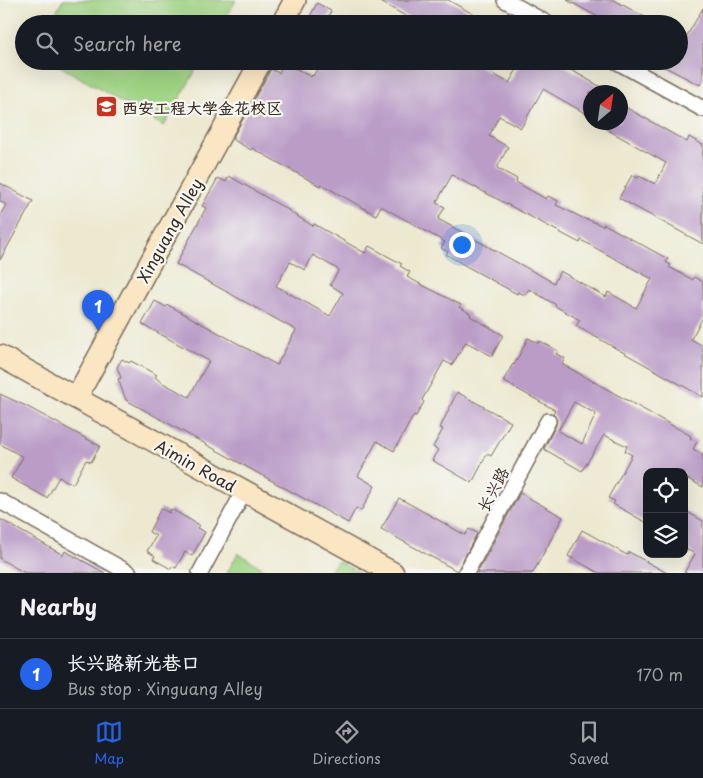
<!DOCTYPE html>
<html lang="en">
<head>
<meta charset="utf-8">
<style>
	:root { --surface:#171b24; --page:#20242c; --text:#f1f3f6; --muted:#9ea1a6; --line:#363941; --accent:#2563eb }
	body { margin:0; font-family:"Playpen Sans","LXGW WenKai TC",sans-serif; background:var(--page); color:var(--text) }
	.controls { position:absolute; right:15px; bottom:15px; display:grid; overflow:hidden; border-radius:10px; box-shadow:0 5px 20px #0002 }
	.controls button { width:45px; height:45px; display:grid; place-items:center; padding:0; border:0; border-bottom:1px solid var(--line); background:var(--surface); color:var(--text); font:25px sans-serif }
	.compass { position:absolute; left:583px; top:85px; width:45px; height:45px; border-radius:50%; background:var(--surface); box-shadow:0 5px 20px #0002; rotate:29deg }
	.you { position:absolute; left:461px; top:244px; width:18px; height:18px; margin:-12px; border:4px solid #fff; border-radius:50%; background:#1a73e8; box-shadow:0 0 0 8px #1a73e833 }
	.badge { display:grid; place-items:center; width:32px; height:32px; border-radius:50%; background:var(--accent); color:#fff; font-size:16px; font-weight:700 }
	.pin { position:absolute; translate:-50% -41px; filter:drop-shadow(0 1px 2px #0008) }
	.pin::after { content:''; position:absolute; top:26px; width:18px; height:15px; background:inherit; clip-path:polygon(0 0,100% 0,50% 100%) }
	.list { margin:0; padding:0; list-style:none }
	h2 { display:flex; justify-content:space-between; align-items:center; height:65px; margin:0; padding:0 20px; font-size:21px }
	h2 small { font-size:16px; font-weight:400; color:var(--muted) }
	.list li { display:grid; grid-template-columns:32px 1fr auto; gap:15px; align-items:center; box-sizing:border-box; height:70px; padding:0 20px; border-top:1px solid var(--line) }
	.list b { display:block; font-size:19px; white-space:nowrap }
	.list p { margin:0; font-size:16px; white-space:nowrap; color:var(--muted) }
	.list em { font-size:16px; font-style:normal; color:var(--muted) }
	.icon { flex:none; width:28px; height:28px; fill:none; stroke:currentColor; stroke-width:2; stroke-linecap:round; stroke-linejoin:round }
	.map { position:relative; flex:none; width:703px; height:573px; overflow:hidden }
	.search { position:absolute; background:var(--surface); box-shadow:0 5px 20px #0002; left:15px; right:15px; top:15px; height:55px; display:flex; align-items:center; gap:12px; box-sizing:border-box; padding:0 18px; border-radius:28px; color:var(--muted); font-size:19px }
	.sheet { height:135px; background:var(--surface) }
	nav { display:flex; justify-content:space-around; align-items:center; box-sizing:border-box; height:70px; border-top:1px solid var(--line); background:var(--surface); font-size:14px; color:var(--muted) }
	nav a { display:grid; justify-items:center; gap:2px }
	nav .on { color:var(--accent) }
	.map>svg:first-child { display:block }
	.green { fill:#9fd383; stroke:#6d7e50 }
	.building { fill:#ba9cc7; fill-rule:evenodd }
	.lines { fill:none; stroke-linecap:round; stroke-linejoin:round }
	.street-casing { stroke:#796d5d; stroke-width:18 }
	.secondary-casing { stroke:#796d5d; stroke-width:24 }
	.street { stroke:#fff; stroke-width:15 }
	.secondary { stroke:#fbe6c3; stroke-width:21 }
	.labels { text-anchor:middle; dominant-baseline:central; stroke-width:4.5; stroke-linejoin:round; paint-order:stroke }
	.poi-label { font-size:16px; font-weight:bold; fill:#3b2a1e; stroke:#f6f6f2; text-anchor:start }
	.street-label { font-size:16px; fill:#3b2a1e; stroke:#f6f6f2 }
</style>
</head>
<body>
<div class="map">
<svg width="703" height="573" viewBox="0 0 703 573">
	<rect width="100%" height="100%" fill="#f6f6f2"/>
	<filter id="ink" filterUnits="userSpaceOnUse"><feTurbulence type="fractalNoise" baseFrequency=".02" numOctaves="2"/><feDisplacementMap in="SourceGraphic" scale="10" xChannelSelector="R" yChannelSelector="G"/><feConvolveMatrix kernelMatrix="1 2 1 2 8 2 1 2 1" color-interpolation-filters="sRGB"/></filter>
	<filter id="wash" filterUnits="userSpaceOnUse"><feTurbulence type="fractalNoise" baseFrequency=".0096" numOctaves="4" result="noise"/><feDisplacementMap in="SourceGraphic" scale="20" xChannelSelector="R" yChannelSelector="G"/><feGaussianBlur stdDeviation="1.12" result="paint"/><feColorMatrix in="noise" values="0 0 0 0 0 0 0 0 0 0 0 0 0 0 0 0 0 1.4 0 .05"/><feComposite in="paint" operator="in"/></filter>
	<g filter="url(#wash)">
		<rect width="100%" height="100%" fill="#ede9d1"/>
		<g class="green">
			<polygon points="63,0 236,0 223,24 49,24"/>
			<polygon points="51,61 201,61 164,126"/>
			<polygon points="238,553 270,573 227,573"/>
			<polygon points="338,561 359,573 328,573"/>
		</g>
		<g id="blocks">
			<g class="building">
				<polygon points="377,0 448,0 491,24 420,24"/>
				<polygon points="567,0 614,0 657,24 611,24"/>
				<polygon points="317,3 331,11 324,24 306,24"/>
				<polygon points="703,8 703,79 700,85 653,61 679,61 679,36 685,39"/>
				<path d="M 322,61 L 479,61 L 477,65 L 509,83 L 522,61 L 555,61 L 610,92 L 590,92 L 590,116 L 543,89 L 521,128 L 499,116 L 489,136 L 508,147 L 497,168 L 517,179 L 516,182 L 546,199 L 548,196 L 558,201 L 556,205 L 587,220 L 587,219 L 603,226 L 604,224 L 668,259 L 666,262 L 671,265 L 669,267 L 693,280 L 694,277 L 703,282 L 703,317 L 691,339 L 703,346 L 703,397 L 576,326 L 580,320 L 555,306 L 556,305 L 529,289 L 525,295 L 518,292 L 517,294 L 466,266 L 446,254 L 448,252 L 441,248 L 445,242 L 381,206 L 376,215 L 321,184 L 320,186 L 252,148 L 251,150 L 232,139 L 271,69 L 279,73 L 284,62 L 311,77 L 312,75 L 313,76 ZM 452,175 L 580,243 L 581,240 L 652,279 L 636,308 L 608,292 L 606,297 L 560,271 L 554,283 L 438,219 L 445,207 L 436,203 Z"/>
				<polygon points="620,104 687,142 689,137 703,145 703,244 619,198 632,175 638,178 639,176 655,184 666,163 594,122 620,122"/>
				<path d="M 229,176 L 290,211 L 290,212 L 313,226 L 314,224 L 365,253 L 369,246 L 402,264 L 400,266 L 410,272 L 407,277 L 461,305 L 459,307 L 471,314 L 470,316 L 503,335 L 492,356 L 466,342 L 452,365 L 444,361 L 422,400 L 424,402 L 416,416 L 414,415 L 394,451 L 377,441 L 358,476 L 375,486 L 361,511 L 356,508 L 348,523 L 126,400 L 118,379 L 121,378 L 117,367 L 122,359 L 129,363 L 131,361 L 157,375 L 155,377 L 161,382 L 189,397 L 209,361 L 142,324 L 155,301 L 166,307 L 168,305 L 277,365 L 296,330 L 176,264 L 206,208 L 202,206 L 218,178 L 226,182 ZM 313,255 L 339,270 L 330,285 L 343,293 L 330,316 L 276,286 L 290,262 L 305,270 Z"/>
				<polygon points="0,183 33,201 0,260 0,215 6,205 0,201"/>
				<path d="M 528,338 L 538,343 L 540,341 L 558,351 L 556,354 L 565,358 L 562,364 L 691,436 L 690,438 L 697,442 L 693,449 L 703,455 L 703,487 L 684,477 L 684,472 L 647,472 L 647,523 L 613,504 L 615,501 L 608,498 L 632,455 L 625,451 L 627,446 L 604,435 L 582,471 L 544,449 L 556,425 L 557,420 L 553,413 L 555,410 L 503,381 L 513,364 L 514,365 ZM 574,402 L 596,414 L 582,444 L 558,431 Z"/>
				<polygon points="457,392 511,422 491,456 487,454 472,483 432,460 438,450 433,447 443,429 440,428"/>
				<polygon points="0,394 26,406 100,446 91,462 86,460 73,484 59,477 47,498 11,478 23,457 0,444"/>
				<polygon points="520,493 563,517 533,573 477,573"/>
				<polygon points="399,498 465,535 469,529 477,533 457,571 381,529"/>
				<polygon points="161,508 169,513 171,509 199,525 197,528 205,532 192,556 185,552 176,568 172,566 171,569 153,559 155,556 147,551 156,536 149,532"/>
				<polygon points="684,510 703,521 703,573 684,573 695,554 684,548"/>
				<polygon points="0,519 63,555 65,551 105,573 25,573 0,559"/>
				<polygon points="582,530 627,555 629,552 667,573 599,573 568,556"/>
			</g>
		</g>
	</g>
	<g filter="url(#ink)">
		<use href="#blocks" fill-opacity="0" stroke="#796d5d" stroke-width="1"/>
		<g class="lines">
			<defs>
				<g id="street">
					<polyline points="505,0 548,24"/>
					<polyline points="616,61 703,109"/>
					<polyline points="0,501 129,573"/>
					<polyline points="200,573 244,491"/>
					<polyline points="466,573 548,421"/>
				</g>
				<g id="secondary">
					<polyline points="282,24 295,0"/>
					<polyline points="0,356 393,573"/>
					<polyline points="76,398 261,61"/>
				</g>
			</defs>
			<use href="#street" class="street-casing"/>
			<use href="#secondary" class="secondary-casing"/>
			<use href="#street" class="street"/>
			<use href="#secondary" class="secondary"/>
		</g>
	</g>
	<defs>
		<symbol id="university-square" viewBox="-11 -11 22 22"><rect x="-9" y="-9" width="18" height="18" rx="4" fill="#c8321e" stroke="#f6f6f2"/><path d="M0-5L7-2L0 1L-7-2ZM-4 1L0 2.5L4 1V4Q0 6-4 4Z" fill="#fff"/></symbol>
	</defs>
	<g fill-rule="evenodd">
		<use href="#university-square" x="94" y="94" width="25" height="25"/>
	</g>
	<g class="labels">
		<g class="poi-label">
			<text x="122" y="107">西安工程大学金花校区</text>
		</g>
		<g class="street-label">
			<text transform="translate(169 230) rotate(-61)">Xinguang Alley</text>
			<text transform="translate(196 465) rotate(29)">Aimin Road</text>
			<text transform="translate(492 489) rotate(-62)">长兴路</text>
		</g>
	</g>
</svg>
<div class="controls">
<button><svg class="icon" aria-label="locate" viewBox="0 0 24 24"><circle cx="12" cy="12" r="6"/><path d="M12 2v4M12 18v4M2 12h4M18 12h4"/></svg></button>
<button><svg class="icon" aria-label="layers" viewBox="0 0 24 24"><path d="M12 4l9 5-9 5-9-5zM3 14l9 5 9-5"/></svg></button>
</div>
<svg class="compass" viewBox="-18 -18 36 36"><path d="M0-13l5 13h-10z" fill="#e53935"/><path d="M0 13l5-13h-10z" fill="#9ea1a6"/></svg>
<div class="you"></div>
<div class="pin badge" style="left:98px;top:331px">1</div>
<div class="search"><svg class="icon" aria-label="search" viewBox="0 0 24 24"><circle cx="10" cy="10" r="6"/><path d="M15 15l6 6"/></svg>Search here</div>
</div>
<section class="sheet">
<h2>Nearby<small></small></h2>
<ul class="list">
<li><span class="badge">1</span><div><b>长兴路新光巷口</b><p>Bus stop · Xinguang Alley</p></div><em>170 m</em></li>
</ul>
</section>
<nav>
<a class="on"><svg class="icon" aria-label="map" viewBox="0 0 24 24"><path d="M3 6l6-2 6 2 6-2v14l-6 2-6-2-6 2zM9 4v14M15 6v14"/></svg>Map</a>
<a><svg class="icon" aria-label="directions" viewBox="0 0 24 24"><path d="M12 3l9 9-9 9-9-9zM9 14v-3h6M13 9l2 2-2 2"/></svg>Directions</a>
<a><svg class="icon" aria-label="saved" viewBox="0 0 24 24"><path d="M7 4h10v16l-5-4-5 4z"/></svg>Saved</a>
</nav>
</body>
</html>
